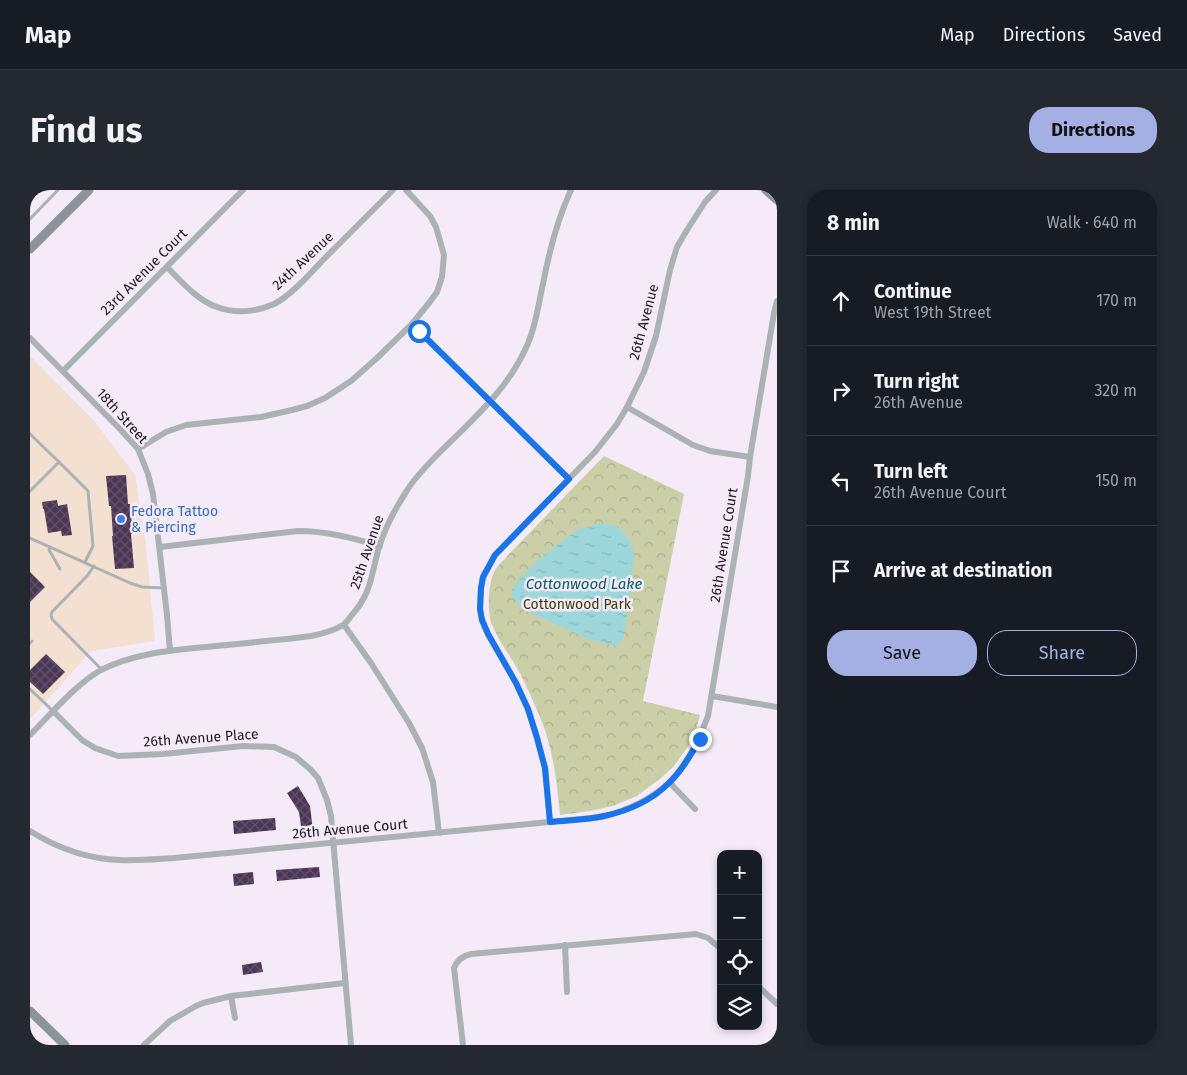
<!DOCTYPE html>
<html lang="en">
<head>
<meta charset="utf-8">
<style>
	:root { --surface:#171b24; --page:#242831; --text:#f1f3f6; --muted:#9ea1a6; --line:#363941; --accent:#a4afe4 }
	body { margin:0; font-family:"Fira Sans",sans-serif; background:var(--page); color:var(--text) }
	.controls { position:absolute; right:15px; bottom:15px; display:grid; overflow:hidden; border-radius:10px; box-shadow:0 2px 8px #0003 }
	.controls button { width:45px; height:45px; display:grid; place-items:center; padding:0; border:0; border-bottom:1px solid var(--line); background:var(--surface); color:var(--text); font:25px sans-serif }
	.stop { position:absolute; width:15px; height:15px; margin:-11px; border:4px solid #1a73e8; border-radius:50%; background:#fff }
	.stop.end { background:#1a73e8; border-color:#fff; box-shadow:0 1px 5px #0008 }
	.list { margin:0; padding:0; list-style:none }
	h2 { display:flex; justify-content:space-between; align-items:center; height:65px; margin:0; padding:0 20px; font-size:21px }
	h2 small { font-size:16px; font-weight:400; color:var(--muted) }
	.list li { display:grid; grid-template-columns:32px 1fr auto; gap:15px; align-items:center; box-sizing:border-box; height:90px; padding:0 20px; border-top:1px solid var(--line) }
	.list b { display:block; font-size:19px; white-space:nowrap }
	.list p { margin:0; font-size:16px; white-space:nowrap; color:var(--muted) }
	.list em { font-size:16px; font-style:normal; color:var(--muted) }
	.actions { display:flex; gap:10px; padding:15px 20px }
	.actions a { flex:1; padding:11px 0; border:1px solid var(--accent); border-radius:20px; text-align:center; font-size:18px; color:var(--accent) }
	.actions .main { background:var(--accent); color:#111 }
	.icon { flex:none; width:28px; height:28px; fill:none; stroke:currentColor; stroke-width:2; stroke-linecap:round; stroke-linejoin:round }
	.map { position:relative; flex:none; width:747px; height:855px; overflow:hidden; border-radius:20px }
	header { display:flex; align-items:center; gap:30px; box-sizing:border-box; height:70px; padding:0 25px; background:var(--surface); border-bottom:1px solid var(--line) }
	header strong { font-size:24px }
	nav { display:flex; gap:28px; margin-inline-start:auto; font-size:18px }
	.intro { display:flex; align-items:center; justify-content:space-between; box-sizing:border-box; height:120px; padding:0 30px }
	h1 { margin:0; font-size:35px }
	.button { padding:12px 22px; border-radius:20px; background:var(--accent); color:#111; font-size:18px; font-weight:700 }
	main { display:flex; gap:30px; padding:0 30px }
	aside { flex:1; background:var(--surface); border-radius:20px; box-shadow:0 2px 8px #0003 }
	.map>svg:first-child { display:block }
	.commercial { fill:#f3e0d0 }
	.park { fill:url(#park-crowns) }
	.water { fill:url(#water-ripples) }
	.building { fill:url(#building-cross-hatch) }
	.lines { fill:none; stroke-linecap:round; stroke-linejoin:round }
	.service { stroke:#aab2b4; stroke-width:3 }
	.minor { stroke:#aab2b4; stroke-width:6 }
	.secondary { stroke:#899598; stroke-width:9 }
	.route { stroke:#1a73e8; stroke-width:6 }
	.shop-dot { fill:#3f7fe0; stroke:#f4eaf8; stroke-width:2 }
	.labels { text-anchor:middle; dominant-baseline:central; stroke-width:5; stroke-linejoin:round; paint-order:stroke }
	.street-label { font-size:14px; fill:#1b171c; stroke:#f4eaf8 }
	.shop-label { font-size:14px; fill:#366cbe; stroke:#f4eaf8; text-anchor:start }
	.park-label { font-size:14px; fill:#393c06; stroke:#f4eaf8 }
	.water-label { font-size:15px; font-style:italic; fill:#075b62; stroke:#f4eaf8 }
</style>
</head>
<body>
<header>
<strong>Map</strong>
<nav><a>Map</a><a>Directions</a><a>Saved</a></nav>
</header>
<div class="intro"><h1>Find us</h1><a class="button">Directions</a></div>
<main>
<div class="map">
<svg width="747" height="855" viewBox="0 0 747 855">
	<defs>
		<pattern id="park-crowns" width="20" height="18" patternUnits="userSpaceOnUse" patternTransform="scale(1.25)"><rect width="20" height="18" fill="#cbcfa7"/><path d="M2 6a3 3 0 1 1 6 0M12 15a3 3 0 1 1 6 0" fill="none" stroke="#aeb18f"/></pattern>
		<pattern id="water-ripples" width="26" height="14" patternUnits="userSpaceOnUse" patternTransform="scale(1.25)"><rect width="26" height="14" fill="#9dd7dc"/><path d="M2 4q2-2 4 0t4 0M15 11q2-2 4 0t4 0" fill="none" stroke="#87b8bc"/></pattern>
		<pattern id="building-cross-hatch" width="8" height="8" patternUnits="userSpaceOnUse" patternTransform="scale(1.25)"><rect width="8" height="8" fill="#4c3655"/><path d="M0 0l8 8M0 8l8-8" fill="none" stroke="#625069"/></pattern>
	</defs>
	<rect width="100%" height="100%" fill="#f4eaf8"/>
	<polygon class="commercial" points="0,166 64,231 105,285 116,356 125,451 61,461 0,529"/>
	<path class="park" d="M 574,266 L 654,304 L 613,511 L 670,525 L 664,548 L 644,576 L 631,588 L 607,606 L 583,616 L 560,621 L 530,625 C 527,592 523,558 510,527 C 503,511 496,494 487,478 C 479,464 468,450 462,435 C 457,422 458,395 464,382 C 467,376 474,370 479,364 Z"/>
	<path class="water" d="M 570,333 L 588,336 C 594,343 600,350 603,359 C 606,368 597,440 592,449 C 591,451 589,453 587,455 L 580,455 L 559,449 L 503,424 L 486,412 L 481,402 L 488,390 L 508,370 L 547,340 Z"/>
	<g class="building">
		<polygon points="96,285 98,314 100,314 103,344 101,344 104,378 85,379 82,346 83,346 81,316 79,316 76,286"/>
		<polygon points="27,310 28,316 37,314 42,345 32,346 31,341 18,343 14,319 13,319 12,312"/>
		<polygon points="0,382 15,397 0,412"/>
		<polygon points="16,464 35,482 13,504 0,492 0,480"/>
		<polygon points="268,596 280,616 283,641 272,643 269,622 257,603"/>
		<polygon points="245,628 246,640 204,644 203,631"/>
		<polygon points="289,677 290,687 247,691 246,680"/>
		<polygon points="223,682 224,694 204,696 203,684"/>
		<polygon points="231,772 233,782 213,785 212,775"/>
	</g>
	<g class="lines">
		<g class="service">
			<polyline points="0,29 28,0"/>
			<polyline points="0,244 29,272 0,301"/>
			<polyline points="29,272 58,301 63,356 55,372"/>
			<polyline points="0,348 100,393 112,397 133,398"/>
			<polyline points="20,357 19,360 30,379"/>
			<polyline points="64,376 57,386 22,422 21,425 22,429 72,480"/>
			<polyline points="0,453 2,451"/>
			<polyline points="0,499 23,521"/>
		</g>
		<g class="minor">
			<path d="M 137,77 C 152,92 167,110 187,117 C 205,124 226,122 244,114 C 260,106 279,85 292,71 C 316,47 339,24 363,0"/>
			<polyline points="382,134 539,289"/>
			<polyline points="0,148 90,239 108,259 118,284 123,304 137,425 140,461"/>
			<polyline points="33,181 213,0"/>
			<polyline points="597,217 663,255 680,261 720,267"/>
			<polyline points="108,259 136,242 156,235 231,227 262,220 277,216 295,208 321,191 347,168 382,134 399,113 407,102 412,87 414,65 406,37 400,26 376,0"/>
			<path d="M 130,357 L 268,341 C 296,341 323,348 350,356"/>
			<polyline points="314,435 341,473 379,533 392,558 403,592 409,643"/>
			<polyline points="682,506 747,517"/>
			<polyline points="23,521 52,550 65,558 88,566 133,564 213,556 244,557 266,567 281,580 288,588 297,610 301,626 321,855"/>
			<path d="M 0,545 C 20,525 46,494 71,480 C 106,462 147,460 186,456 C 218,453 250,450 281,446 C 291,444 305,440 313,435 C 316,433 319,429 321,426 C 342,403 341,385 349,357 C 355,338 365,319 376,302 C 385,287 398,274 410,262 C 441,231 476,201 495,160 C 505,140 508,116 513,94 C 519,62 527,30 541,0"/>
			<polyline points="640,593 665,619"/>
			<polyline points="520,632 515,578 507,547 498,519 486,493 458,444 452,430 450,419 451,398 453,387 465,365 565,262 587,234 597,217 614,182 626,146 640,80 647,57 657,40 675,12 686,0"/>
			<path d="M 0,641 C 27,658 58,669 90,670 C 108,671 127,669 144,668 L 572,627 C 632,611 657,583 678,526 L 718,286 L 720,267 L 744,123 L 747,111"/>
			<polyline points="535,755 537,802"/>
			<polyline points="728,796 747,814"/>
			<polyline points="201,806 205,828"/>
			<polyline points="114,855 140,831 166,816 173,813 201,806 315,793"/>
			<path d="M 433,855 L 424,778 C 427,770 432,766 441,764 L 666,744 L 678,748 L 691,759"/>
		</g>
		<g class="secondary">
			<polyline points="736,0 747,10"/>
			<polyline points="0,59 59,0"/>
			<polyline points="0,821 35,855"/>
		</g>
	</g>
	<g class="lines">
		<path class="route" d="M 389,141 L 539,289 L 465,365 L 453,387 L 451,398 L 450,419 L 452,430 L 458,444 L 486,493 L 498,519 L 507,548 L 515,578 L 520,632 C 538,630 557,630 574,626 C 598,621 622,610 639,593 C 652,581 661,564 670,549"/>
	</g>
	<circle class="shop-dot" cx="91" cy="329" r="5"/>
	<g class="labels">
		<g class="street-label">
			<text transform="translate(273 71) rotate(-43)">24th Avenue</text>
			<text transform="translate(114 82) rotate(-45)">23rd Avenue Court</text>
			<text transform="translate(614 132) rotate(-75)">26th Avenue</text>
			<text transform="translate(92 226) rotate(48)">18th Street</text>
			<text transform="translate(694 355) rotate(-81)">26th Avenue Court</text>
			<text transform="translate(337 362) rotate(-71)">25th Avenue</text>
			<text transform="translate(171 548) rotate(-4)">26th Avenue Place</text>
			<text transform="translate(320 639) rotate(-5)">26th Avenue Court</text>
		</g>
		<g class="shop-label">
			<text x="101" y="321">Fedora Tattoo<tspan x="101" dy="16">&amp; Piercing</tspan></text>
		</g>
		<g class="park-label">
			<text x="547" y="414">Cottonwood Park</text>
		</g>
		<g class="water-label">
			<text x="554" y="394">Cottonwood Lake</text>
		</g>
	</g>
</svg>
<div class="controls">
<button>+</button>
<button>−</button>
<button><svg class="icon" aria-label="locate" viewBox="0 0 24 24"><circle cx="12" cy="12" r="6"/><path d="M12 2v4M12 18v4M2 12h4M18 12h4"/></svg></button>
<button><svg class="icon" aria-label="layers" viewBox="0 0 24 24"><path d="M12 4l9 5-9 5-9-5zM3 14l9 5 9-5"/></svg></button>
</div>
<div class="stop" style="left:389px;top:141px"></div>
<div class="stop end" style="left:670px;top:549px"></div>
</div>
<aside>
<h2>8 min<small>Walk · 640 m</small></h2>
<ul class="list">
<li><svg class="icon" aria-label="ahead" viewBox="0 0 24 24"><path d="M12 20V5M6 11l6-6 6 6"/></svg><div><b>Continue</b><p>West 19th Street</p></div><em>170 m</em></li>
<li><svg class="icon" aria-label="right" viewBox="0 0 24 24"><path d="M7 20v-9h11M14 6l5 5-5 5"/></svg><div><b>Turn right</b><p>26th Avenue</p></div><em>320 m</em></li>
<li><svg class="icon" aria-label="left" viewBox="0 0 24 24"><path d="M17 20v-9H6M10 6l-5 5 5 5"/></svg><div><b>Turn left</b><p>26th Avenue Court</p></div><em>150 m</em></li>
<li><svg class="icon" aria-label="arrive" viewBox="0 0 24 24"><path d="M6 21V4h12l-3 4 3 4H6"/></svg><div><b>Arrive at destination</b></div></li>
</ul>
<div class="actions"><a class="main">Save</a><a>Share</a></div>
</aside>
</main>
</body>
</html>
